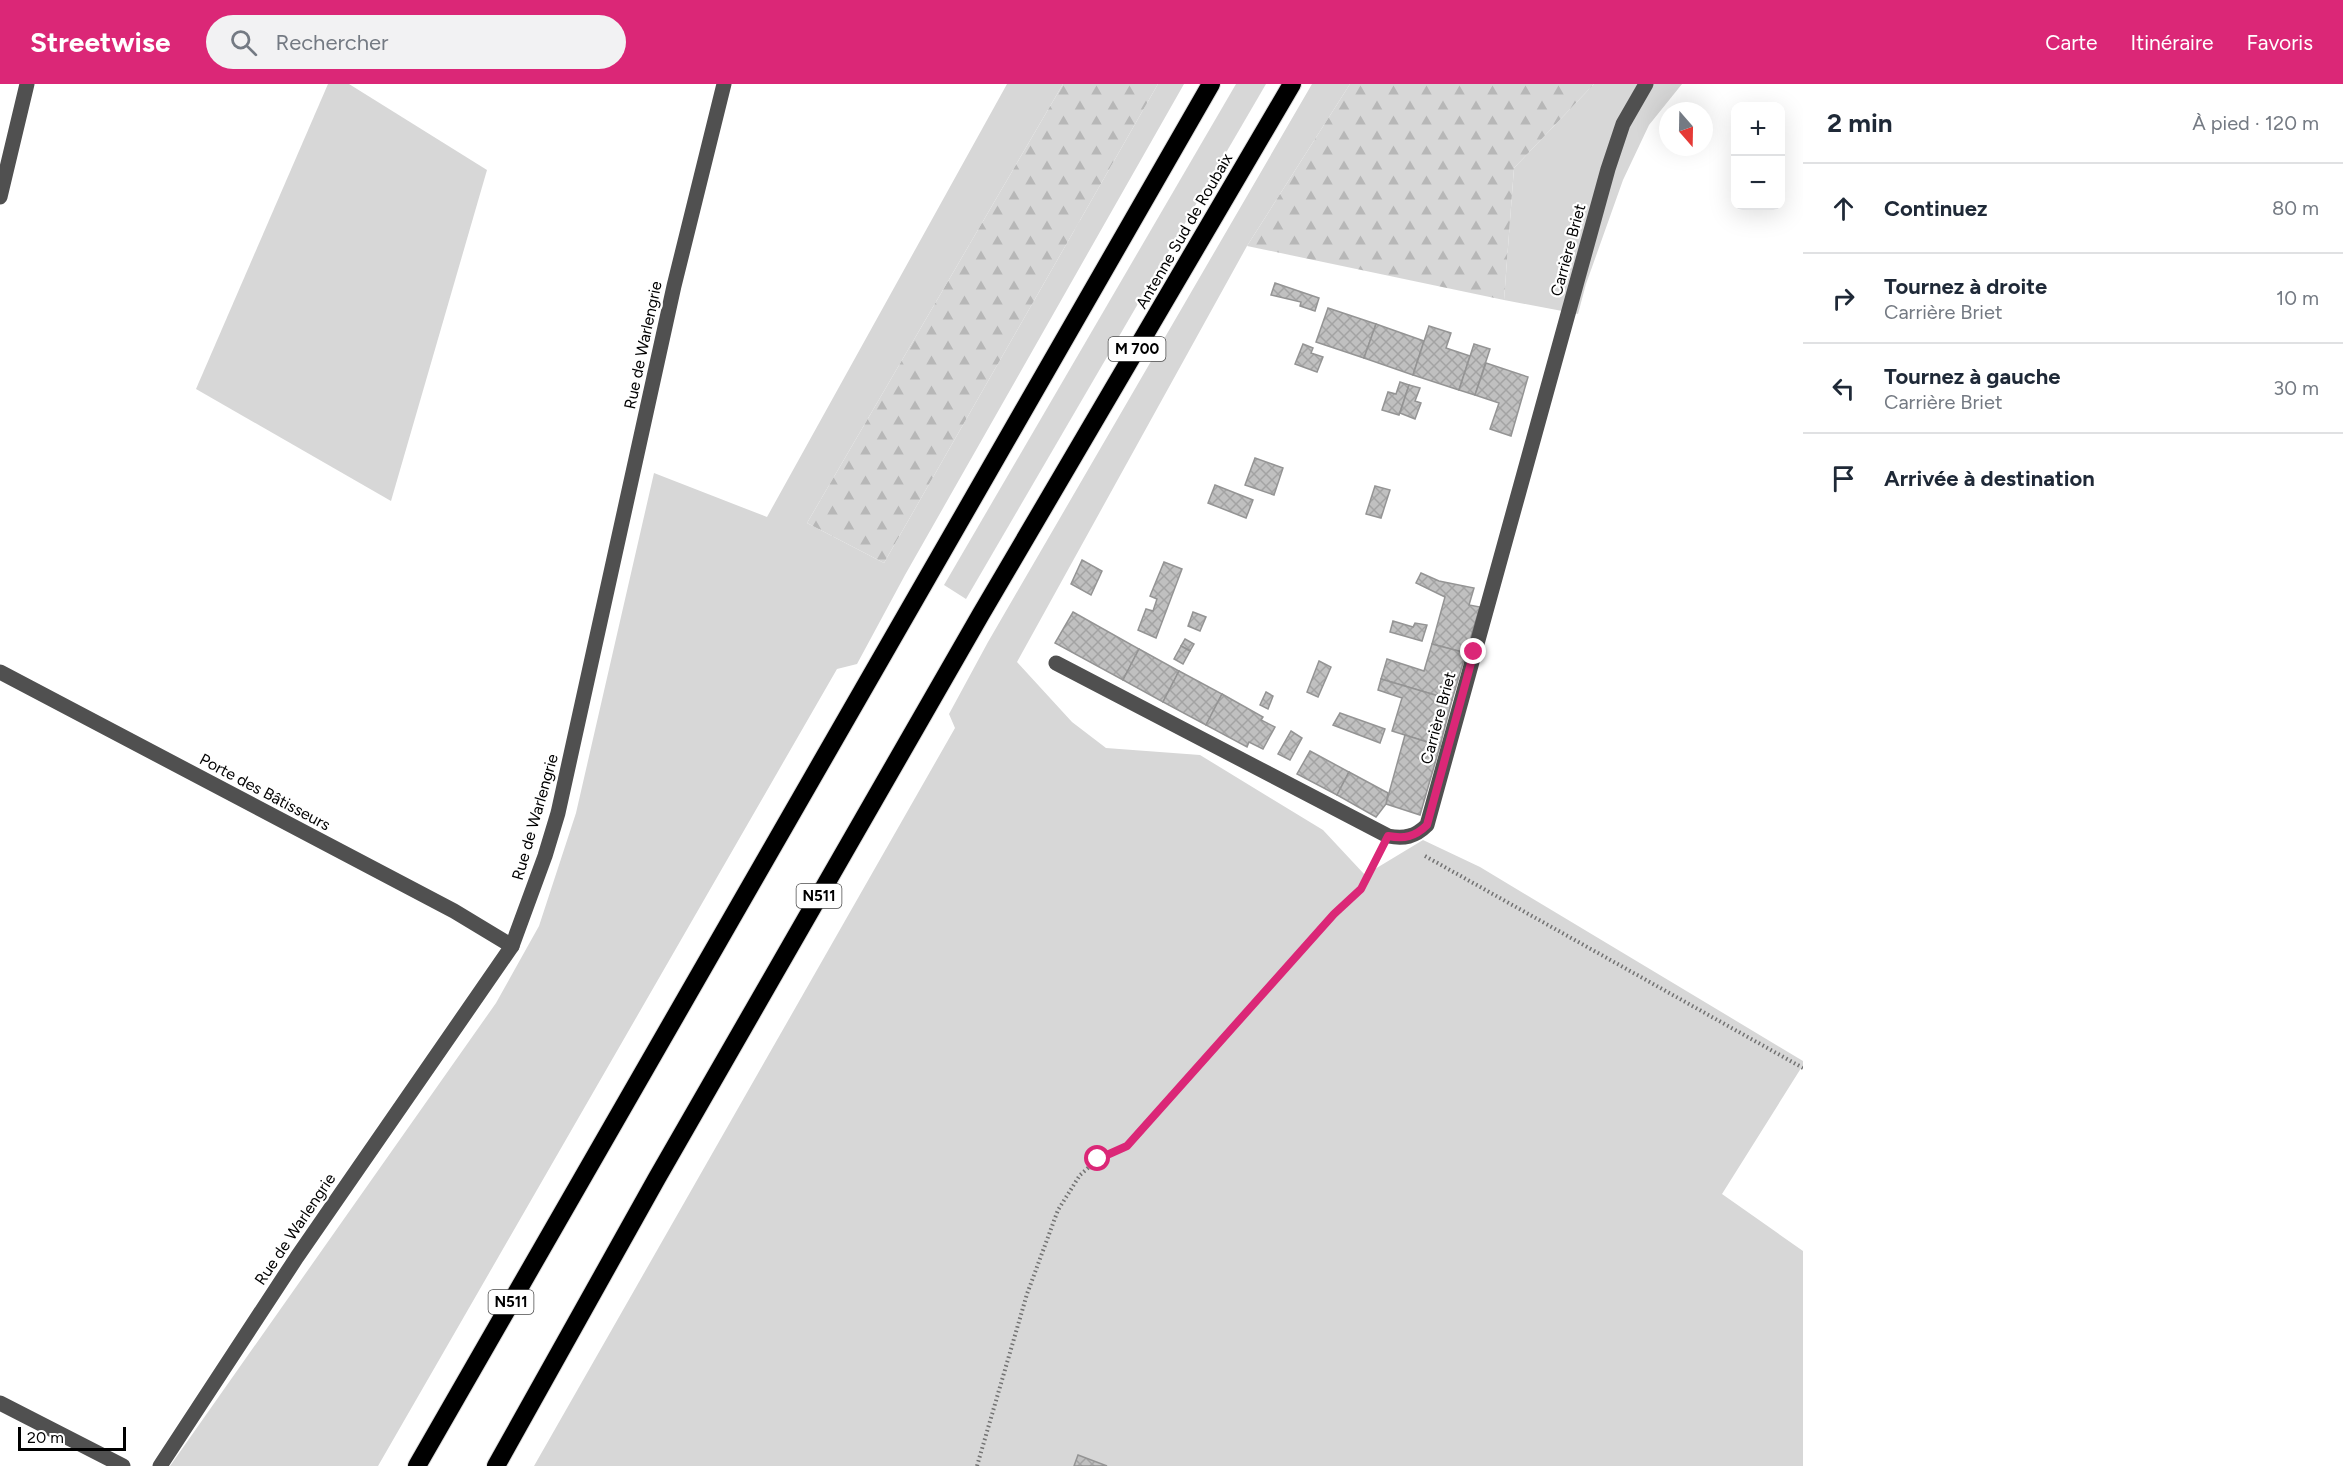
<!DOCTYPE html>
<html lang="fr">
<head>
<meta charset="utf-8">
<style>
	:root { --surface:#fff; --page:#f2f2f3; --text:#1f2937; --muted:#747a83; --line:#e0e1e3; --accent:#db2777 }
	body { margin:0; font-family:Figtree,sans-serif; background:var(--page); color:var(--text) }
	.controls { position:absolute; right:18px; top:18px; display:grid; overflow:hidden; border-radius:12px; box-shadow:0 6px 24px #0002 }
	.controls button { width:54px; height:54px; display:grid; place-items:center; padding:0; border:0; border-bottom:2px solid var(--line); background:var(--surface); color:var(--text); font:30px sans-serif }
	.compass { position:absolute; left:1659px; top:18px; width:54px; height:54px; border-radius:50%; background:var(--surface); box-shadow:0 6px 24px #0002; rotate:160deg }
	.scale { position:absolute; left:18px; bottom:15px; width:108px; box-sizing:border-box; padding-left:6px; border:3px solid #000; border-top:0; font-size:16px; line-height:21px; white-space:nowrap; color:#000; -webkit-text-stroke:4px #fff; paint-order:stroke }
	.stop { position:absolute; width:18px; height:18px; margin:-14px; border:4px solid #db2777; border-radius:50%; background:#fff }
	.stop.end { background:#db2777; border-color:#fff; box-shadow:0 2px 6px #0008 }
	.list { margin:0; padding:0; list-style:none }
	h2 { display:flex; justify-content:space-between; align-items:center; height:78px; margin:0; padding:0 24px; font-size:26px }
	h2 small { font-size:20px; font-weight:400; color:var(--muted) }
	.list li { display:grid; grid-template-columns:39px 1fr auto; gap:18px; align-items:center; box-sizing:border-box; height:90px; padding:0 24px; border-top:2px solid var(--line) }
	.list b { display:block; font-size:22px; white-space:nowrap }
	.list p { margin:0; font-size:20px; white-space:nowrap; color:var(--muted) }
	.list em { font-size:20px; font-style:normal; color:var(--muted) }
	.icon { flex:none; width:33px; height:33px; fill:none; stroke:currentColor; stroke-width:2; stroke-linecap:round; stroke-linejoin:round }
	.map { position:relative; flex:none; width:1803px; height:1382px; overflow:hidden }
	header { display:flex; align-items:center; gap:36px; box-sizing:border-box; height:84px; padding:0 30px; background:var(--accent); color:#fff }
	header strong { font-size:28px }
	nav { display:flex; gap:33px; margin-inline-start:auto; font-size:21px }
	.search { width:420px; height:54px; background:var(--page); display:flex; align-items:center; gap:15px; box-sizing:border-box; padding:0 21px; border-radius:33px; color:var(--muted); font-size:22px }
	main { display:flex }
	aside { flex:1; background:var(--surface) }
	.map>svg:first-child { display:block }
	.green { fill:#d7d7d7 }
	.forest { fill:url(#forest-firs) }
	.building { fill:url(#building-cross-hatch); stroke:#949494; stroke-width:1.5 }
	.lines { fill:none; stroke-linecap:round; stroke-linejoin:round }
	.highway-casing { stroke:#dbdbdb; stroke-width:20 }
	.path { stroke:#727272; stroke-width:4; stroke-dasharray:1.5 3; stroke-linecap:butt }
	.minor { stroke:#505050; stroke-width:15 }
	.highway { stroke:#000; stroke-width:18 }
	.route { stroke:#db2777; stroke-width:8 }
	.labels { text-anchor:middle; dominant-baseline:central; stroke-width:4.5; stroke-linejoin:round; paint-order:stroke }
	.shield { fill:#fff; stroke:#4c4c4c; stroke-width:1.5 }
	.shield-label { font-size:15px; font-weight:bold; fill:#000 }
	.street-label { font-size:16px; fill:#000; stroke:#fff }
</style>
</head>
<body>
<header>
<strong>Streetwise</strong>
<div class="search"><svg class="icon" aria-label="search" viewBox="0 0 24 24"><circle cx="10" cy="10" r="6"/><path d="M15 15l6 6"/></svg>Rechercher</div>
<nav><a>Carte</a><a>Itinéraire</a><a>Favoris</a></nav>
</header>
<main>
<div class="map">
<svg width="1803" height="1382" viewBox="0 0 1803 1382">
	<defs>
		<pattern id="forest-firs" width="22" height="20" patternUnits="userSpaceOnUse" patternTransform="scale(1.5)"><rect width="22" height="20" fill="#d7d7d7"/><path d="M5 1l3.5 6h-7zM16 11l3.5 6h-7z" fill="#b7b7b7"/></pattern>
		<pattern id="building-cross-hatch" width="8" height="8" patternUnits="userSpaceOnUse" patternTransform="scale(1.5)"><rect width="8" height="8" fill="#c0c0c0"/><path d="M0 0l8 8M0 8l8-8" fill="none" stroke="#a3a3a3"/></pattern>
	</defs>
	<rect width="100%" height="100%" fill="#fff"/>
	<g class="green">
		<polygon points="328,0 349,0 487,86 391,417 196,305"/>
		<polygon points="1007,0 1063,0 807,439 884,479 1158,0 1184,0 905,491 857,580 837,585 378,1382 170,1382 496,919 539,842 576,729 654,389 767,433"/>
		<polygon points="1236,0 1266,0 966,515 944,501"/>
		<polygon points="1312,0 1350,0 1247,162 1017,578 1072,638 1106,664 1200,671 1323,746 1365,791 1423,756 1480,783 1803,977 1803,981 1722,1110 1803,1167 1803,1382 534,1382 955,644 949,630 988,558"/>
		<polygon points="1594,0 1682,0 1649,41 1623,96 1586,200 1578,230 1504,216 1514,84"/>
	</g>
	<g class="forest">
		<polygon points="1063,0 1158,0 884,479 807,439"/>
		<polygon points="1350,0 1594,0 1514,84 1504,216 1247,162"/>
	</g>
	<g class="building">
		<polygon points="1275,199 1319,214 1315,227 1300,222 1301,218 1271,211"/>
		<polygon points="1328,224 1376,240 1364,274 1316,258"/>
		<polygon points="1376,240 1424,257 1413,291 1364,274"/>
		<polygon points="1429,242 1451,249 1446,264 1470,272 1459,306 1413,291"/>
		<polygon points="1303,260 1313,264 1311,269 1323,273 1317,288 1295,280"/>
		<polygon points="1474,260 1490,265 1475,311 1459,306"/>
		<polygon points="1486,279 1528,293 1511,352 1490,345 1499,319 1475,311"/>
		<polygon points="1400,298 1409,301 1399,331 1382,326 1388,308 1396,310"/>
		<polygon points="1409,301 1420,304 1415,317 1421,319 1415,335 1400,329"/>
		<polygon points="1255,374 1283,384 1274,411 1245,401"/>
		<polygon points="1215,401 1253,416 1246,434 1208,419"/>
		<polygon points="1375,402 1390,406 1381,434 1366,430"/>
		<polygon points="1082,476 1102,487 1091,511 1071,500"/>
		<polygon points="1164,478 1182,485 1156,554 1138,546 1146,525 1153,527 1157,515 1150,512"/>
		<polygon points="1421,489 1439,497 1474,504 1469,521 1480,523 1466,569 1432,560 1445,513 1416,499"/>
		<polygon points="1073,528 1139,565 1123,596 1055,559"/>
		<polygon points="1193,528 1206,533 1200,547 1188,542"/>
		<polygon points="1393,537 1413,543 1415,539 1427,541 1422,557 1390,548"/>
		<polygon points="1185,555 1194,560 1190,567 1181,562"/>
		<polygon points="1432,560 1466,569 1452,616 1381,595 1387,575 1424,587"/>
		<polygon points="1181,562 1190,567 1183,580 1174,575"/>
		<polygon points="1139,565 1179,587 1163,618 1123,596"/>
		<polygon points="1319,577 1331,583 1318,613 1307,608"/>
		<polygon points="1179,587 1222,610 1206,641 1163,618"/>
		<polygon points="1381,595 1452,616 1440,662 1392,647 1402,614 1378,606"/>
		<polygon points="1266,608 1273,612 1268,625 1260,621"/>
		<polygon points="1222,610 1263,633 1261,636 1275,643 1263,665 1249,658 1247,663 1206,641"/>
		<polygon points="1340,629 1385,645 1380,659 1333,641"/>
		<polygon points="1291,647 1302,654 1290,676 1278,670"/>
		<polygon points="1405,651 1440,662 1420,731 1386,720"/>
		<polygon points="1310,667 1349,688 1337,711 1297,690"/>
		<polygon points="1349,688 1388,709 1386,720 1376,733 1337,711"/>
		<polygon points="1078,1371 1107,1382 1074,1382"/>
	</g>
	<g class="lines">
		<defs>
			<g id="highway">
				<polyline points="417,1382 1211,0"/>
				<polyline points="496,1382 657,1094 981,530 1292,0"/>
			</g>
		</defs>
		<use href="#highway" class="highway-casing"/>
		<g class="path">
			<polyline points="1425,772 1803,984"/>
			<polyline points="977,1382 1027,1210 1058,1126 1080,1091 1098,1075 1127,1062 1334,830 1361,805 1377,774"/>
		</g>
		<g class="minor">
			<polyline points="0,113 27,0"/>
			<path d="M 1056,579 L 1388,752 C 1404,755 1415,753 1427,741 L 1608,85 L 1623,40 L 1646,0"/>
			<polyline points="0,588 454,827 512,862"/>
			<polyline points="0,1319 123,1382"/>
			<polyline points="160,1382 297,1173 512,862 545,772 558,729 674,202 724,0"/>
		</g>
		<use href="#highway" class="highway"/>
	</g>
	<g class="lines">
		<path class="route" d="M 1098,1075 L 1127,1062 L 1334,830 L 1361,805 L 1388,752 C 1404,755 1415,753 1427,741 L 1474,568"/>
	</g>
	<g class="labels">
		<g class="shield">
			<rect x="1108.5" y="253" width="57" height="24" rx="4.5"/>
			<rect x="796.5" y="800" width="45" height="24" rx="4.5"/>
			<rect x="488.5" y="1206" width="45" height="24" rx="4.5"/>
		</g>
		<g class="shield-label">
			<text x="1137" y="265">M 700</text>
			<text x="819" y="812">N511</text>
			<text x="511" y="1218">N511</text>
		</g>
		<g class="street-label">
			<text transform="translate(1184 147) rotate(-60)">Antenne Sud de Roubaix</text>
			<text transform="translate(1568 166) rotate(-75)">Carrière Briet</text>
			<text transform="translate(643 261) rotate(-78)">Rue de Warlengrie</text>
			<text transform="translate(1438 634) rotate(-75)">Carrière Briet</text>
			<text transform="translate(265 708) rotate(28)">Porte des Bâtisseurs</text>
			<text transform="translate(535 733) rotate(-74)">Rue de Warlengrie</text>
			<text transform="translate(295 1145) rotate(-56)">Rue de Warlengrie</text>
		</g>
	</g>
</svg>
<div class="controls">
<button>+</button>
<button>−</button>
</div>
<svg class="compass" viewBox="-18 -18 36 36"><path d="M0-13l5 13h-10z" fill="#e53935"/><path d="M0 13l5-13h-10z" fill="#747a83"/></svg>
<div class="scale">20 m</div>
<div class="stop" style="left:1098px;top:1075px"></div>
<div class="stop end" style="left:1474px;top:568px"></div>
</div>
<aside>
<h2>2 min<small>À pied · 120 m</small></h2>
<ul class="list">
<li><svg class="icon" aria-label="ahead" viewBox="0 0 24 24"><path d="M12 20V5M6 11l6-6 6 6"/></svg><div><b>Continuez</b></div><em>80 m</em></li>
<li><svg class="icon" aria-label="right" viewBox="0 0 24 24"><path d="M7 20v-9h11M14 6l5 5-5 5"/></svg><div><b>Tournez à droite</b><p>Carrière Briet</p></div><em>10 m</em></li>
<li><svg class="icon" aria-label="left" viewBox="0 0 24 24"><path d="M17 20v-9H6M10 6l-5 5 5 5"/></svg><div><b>Tournez à gauche</b><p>Carrière Briet</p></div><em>30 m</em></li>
<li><svg class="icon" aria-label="arrive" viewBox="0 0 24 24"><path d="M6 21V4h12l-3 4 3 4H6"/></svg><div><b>Arrivée à destination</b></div></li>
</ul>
</aside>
</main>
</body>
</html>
